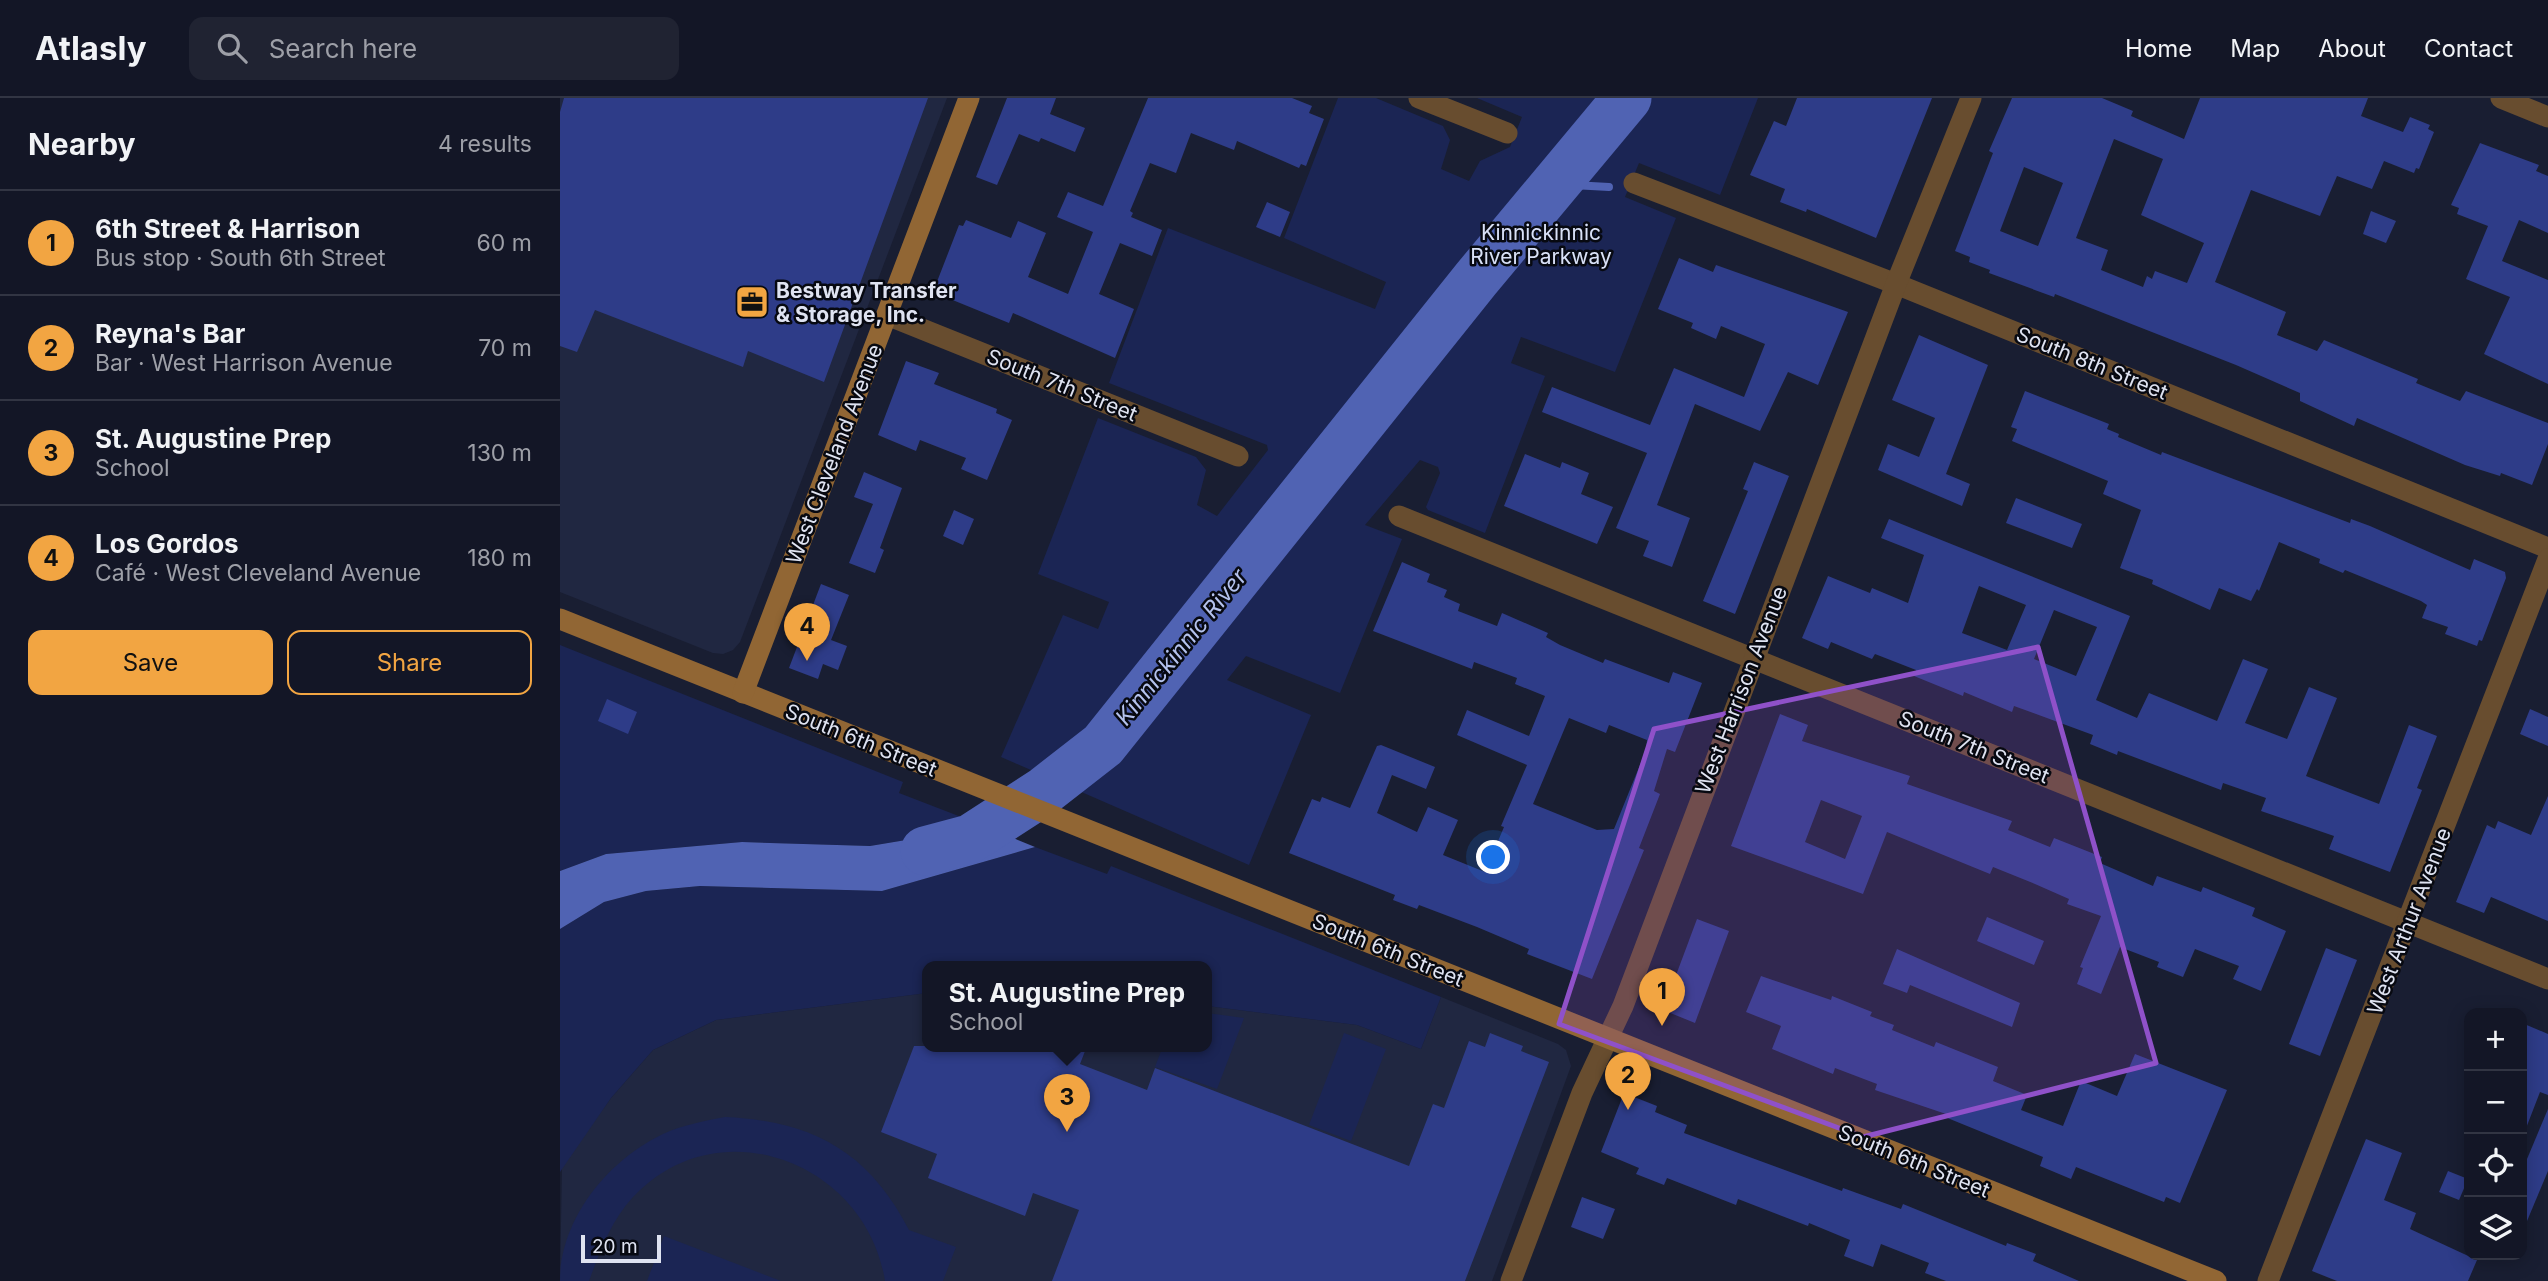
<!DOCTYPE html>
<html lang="en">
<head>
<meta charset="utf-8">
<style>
	:root { --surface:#131626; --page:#202332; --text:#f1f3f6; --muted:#9d9fa7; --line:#323543; --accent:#f2a542 }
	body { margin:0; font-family:Inter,sans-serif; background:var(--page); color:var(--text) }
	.controls { position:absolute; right:21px; bottom:21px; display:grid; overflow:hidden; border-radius:14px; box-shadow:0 4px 18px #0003 }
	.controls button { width:63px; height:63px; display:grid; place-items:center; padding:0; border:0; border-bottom:2px solid var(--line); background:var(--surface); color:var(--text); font:35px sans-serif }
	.scale { position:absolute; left:21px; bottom:18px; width:80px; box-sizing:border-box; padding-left:7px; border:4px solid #dfe3f1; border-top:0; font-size:19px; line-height:24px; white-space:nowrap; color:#dfe3f1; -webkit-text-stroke:5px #070911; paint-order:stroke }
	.you { position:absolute; left:934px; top:760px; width:24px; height:24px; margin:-18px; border:5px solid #fff; border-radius:50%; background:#1a73e8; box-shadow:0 0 0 10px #1a73e833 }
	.badge { display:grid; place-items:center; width:46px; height:46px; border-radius:50%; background:var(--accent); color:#111; font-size:23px; font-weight:700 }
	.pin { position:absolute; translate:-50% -58px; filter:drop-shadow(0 2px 4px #0008) }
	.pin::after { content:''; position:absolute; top:37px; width:24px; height:21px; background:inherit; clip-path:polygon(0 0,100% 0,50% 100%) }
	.popup { position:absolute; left:362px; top:863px; width:290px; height:91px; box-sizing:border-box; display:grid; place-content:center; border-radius:14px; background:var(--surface); filter:drop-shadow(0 2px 5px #0005); font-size:23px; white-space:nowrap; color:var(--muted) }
	.popup b { font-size:26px; color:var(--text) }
	.popup::after { content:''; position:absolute; left:50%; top:100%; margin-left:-14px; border:14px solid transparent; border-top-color:var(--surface) }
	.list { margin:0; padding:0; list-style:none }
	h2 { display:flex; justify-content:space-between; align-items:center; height:91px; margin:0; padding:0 28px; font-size:30px }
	h2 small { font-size:23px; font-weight:400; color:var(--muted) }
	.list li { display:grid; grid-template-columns:46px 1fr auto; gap:21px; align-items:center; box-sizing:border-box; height:105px; padding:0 28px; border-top:2px solid var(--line) }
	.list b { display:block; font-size:26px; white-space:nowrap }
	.list p { margin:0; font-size:23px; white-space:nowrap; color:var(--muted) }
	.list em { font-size:23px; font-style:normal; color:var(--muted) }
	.actions { display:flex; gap:14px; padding:21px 28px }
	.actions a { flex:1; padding:16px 0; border:2px solid var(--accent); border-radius:14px; text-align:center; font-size:24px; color:var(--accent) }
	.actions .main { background:var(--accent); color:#111 }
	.icon { flex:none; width:38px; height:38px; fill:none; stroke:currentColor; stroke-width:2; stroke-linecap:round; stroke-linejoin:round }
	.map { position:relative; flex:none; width:1988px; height:1183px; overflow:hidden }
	header { display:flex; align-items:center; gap:42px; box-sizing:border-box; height:98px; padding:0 35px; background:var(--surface); border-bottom:2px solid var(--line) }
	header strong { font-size:33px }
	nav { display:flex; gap:38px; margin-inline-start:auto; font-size:24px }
	.search { width:490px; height:63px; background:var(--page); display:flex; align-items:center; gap:18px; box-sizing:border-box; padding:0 24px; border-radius:14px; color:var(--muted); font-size:26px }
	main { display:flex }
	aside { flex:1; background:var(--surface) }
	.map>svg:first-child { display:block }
	.built { fill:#202741 }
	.green { fill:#1b2554 }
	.water { fill:#5063b3 }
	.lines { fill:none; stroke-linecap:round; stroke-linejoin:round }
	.stream { stroke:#5063b3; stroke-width:8 }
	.river { stroke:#5063b3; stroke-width:49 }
	.building { fill:#2e3c88; fill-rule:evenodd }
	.street { stroke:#684d2f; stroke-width:21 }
	.secondary { stroke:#916634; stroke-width:21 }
	.marked { fill:#8f51c9; fill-opacity:0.2; stroke:#8f51c9; stroke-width:5; stroke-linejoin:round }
	.labels { text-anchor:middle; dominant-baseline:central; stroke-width:5; stroke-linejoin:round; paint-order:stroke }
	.park-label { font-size:21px; fill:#d9e1f7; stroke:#070911 }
	.poi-label { font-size:21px; font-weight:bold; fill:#dfe3f1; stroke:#070911; text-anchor:start }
	.street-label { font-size:21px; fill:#dfe3f1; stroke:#070911 }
	.water-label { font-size:23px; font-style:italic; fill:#b4c2ed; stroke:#070911 }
</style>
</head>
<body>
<header>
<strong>Atlasly</strong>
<div class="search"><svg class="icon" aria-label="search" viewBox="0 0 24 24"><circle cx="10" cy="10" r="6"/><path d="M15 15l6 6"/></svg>Search here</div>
<nav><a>Home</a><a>Map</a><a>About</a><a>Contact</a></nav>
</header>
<main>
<aside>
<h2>Nearby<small>4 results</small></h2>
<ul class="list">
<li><span class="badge">1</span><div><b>6th Street &amp; Harrison</b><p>Bus stop · South 6th Street</p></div><em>60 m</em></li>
<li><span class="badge">2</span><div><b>Reyna's Bar</b><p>Bar · West Harrison Avenue</p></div><em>70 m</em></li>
<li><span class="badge">3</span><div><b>St. Augustine Prep</b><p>School</p></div><em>130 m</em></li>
<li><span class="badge">4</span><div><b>Los Gordos</b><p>Café · West Cleveland Avenue</p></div><em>180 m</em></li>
</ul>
<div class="actions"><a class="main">Save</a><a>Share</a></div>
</aside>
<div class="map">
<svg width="1988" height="1183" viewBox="0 0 1988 1183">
	<rect width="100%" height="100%" fill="#191e32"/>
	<g class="built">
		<polygon points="0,0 387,0 180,544 173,552 163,556 153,555 0,494"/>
		<polygon points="367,895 367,948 647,948 647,908 797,927 861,951 881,899 998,946 1006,952 1011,968 932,1183 0,1183 2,1068 51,1000 93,952 156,922"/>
	</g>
	<g class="green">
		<polygon points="778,0 816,0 883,28 890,42 881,71 909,83 920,63 950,49 962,19 917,0 1198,0 1160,97 1079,65 1065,99 1116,120 1055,274 961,239 951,265 985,278 925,435 868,412 866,409 880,375 878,369 860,362 805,427 842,441 780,595 686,558 667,582 751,617 689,767 441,659 503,517 538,531 549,504 478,476 538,320 636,359 646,372 637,407 657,418 708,352 707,347 549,285 608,130 815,211 826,184 724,140"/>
		<polygon points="0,547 343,684 339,695 409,722 376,737 310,748 182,744 46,756 0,773"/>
		<polygon points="475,749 547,776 551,768 881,899 861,951 797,927 647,908 647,868 367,868 367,895 156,922 93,952 51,1000 0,1074 0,831 44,804 86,793 140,788 322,793"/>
		<polygon points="647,915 684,920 657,991 595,969 603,948 647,948"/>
		<polygon points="784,935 826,951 791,1043 749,1027"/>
		<path d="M 165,1019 C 252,1023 308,1053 349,1132 L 396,1149 L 383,1183 L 325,1183 C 307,1065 159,1007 73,1099 C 51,1123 40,1153 29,1183 L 0,1183 C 0,1121 48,1062 103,1036 C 123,1027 144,1023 165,1019 Z"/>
		<polygon points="104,1138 221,1183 87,1183"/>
	</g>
	<polygon class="water" points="409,722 475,749 322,793 140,788 86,793 44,804 0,831 0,773 46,756 182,744 310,748 376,737"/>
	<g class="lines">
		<polyline class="stream" points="994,86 1049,89"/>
		<polyline class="river" points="365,753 410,741 484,693 543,647 916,181 1067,0"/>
	</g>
	<g class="building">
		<polygon points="4,0 368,0 264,284 188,253 183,269 35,212 17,254 0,248 0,14"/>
		<polygon points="447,0 496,0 490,16 525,30 515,54 481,40 479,44 459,36 437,87 416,79"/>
		<polygon points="588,0 732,0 752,8 749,15 764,21 746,68 741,66 739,70 677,43 674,52 631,35 616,75 590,65 570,113 573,115 571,119 602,132 592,158 560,145 539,196 574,211 555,260 453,215 449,225 373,194 399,127 403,128 406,122 451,140 458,123 486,135 468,179 508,196 533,134 497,119 508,94 543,108"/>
		<polygon points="1237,0 1372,0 1316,140 1247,111 1246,114 1220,104 1225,91 1190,77 1214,23 1226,28"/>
		<path d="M 1452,0 L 1542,0 L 1573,13 L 1571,18 L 1624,41 L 1640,0 L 1808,0 L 1801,18 L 1843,34 L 1850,19 L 1870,27 L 1868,31 L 1874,34 L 1859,71 L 1856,70 L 1854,75 L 1824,63 L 1812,91 L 1777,78 L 1760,118 L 1691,92 L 1655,184 L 1726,214 L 1717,237 L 1757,253 L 1764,242 L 1858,281 L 1856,285 L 1900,303 L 1906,293 L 1988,325 L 1988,346 L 1972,387 L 1941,375 L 1940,378 L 1905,367 L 1797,320 L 1794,328 L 1740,303 L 1740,295 L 1676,267 L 1495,196 L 1494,199 L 1429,175 L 1430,172 L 1409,164 L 1410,159 L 1395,153 L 1433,55 L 1429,53 ZM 1554,41 L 1603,61 L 1581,117 L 1644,145 L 1627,185 L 1595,173 L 1592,181 L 1587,178 L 1583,189 L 1541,172 L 1548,152 L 1516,140 ZM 1464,69 L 1503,85 L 1478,148 L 1440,133 Z"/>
		<polygon points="1920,45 1979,67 1976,73 1988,78 1988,135 1959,122 1942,163 1988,182 1988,286 1924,256 1950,199 1906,181 1928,128 1897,116 1899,110 1891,107"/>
		<polygon points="707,104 730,114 720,139 696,129"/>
		<polygon points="1811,113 1836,123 1826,145 1803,136"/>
		<polygon points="1119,160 1153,174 1156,167 1288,214 1258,287 1228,274 1200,333 1135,306 1097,407 1130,420 1112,469 1083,458 1089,443 1056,430 1087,355 982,314 992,289 1090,327 1114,270 1184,299 1205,246 1161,228 1156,241 1131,230 1133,225 1098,211"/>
		<polygon points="1359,237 1428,267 1386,376 1410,386 1402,408 1318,372 1328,346 1359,359 1375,320 1332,302"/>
		<polygon points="346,263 379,275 374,286 437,311 436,315 452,322 427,382 401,371 406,360 360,342 356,353 318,337"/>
		<polygon points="1465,293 1549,326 1547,331 1559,336 1558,339 1601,357 1602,354 1790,425 1791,421 1810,428 1910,472 1914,461 1945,474 1946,480 1922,543 1919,542 1917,548 1885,536 1888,529 1862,520 1867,507 1861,503 1785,472 1783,475 1759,465 1760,461 1719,444 1699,493 1697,491 1691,503 1659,490 1650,512 1592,486 1593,482 1560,470 1581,412 1543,396 1548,383 1452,343 1457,331 1451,329"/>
		<polygon points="965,356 1000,370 1002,364 1029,375 1021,396 1053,409 1037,446 944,408"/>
		<polygon points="1194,364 1229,378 1175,516 1143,503 1188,393 1183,391"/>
		<polygon points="304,374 342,390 320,450 324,452 315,475 289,465 313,406 294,399"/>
		<polygon points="1456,400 1522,426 1512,450 1446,425"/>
		<polygon points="394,412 414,421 403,447 383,438"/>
		<path d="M 1329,421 L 1570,518 L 1536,602 L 1577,620 L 1589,595 L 1657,623 L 1683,561 L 1708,571 L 1685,625 L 1727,641 L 1749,589 L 1777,600 L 1746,678 L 1819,706 L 1849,627 L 1877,638 L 1857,690 L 1862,692 L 1830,774 L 1769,751 L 1774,738 L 1701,713 L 1706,700 L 1663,685 L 1661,692 L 1558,653 L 1557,657 L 1530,646 L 1533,637 L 1454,608 L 1452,614 L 1404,594 L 1403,598 L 1354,578 L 1356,572 L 1315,556 L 1312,561 L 1271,544 L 1268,551 L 1242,540 L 1268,478 L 1310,495 L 1312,490 L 1348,505 L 1364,457 L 1321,440 ZM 1419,488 L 1466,507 L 1447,552 L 1402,535 ZM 1494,512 L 1537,529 L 1516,578 L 1474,561 Z"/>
		<path d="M 842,464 L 870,476 L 867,484 L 887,492 L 884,499 L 900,506 L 898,513 L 937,528 L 942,515 L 988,535 L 986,539 L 1000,547 L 1043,565 L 1045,561 L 1109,585 L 1113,574 L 1142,585 L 1115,654 L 1107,651 L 1094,693 L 1100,696 L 1079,750 L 1084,752 L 1032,881 L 967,856 L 969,851 L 917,829 L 859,807 L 857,811 L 833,802 L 835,797 L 729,755 L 752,701 L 760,704 L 762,699 L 790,710 L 817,648 L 821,647 L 875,669 L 866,691 L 832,677 L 817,715 L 857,734 L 868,709 L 898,722 L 883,757 L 925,774 L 944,729 L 941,728 L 967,667 L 897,637 L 907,612 L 969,638 L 985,598 L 955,586 L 957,580 L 914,564 L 912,571 L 813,533 ZM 1009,620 L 1046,635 L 1049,627 L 1087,642 L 1086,652 L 1054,731 L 1037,732 L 973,706 Z"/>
		<polygon points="261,486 289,497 271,542 287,548 278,572 263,566 258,581 229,570"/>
		<polygon points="47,601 77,614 68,636 38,623"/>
		<polygon points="1970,611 1988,619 1988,648 1960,636"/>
		<path d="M 1220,616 L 1248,627 L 1242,643 L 1350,678 L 1347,686 L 1452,723 L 1448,732 L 1490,749 L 1494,740 L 1542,759 L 1540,765 L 1593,788 L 1597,778 L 1641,794 L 1643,789 L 1695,810 L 1692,818 L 1726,833 L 1701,893 L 1673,881 L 1679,868 L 1635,851 L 1623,879 L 1597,869 L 1599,864 L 1560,849 L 1541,896 L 1517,886 L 1523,870 L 1520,869 L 1541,818 L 1507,806 L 1509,801 L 1475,786 L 1433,769 L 1430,776 L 1327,734 L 1303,796 L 1171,748 ZM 1261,702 L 1302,718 L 1285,761 L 1245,744 Z"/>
		<polygon points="1988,698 1988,823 1931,799 1924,815 1896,804 1927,727 1935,731 1938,723 1971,737"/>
		<polygon points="1427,819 1484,843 1474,867 1417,843"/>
		<polygon points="1137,821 1169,833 1135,925 1103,912"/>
		<polygon points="1766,850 1797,862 1760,958 1729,946"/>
		<polygon points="1337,851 1460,905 1452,929 1350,887 1347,895 1323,886"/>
		<polygon points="1201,878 1271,902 1272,898 1312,914 1310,918 1334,927 1332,932 1374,949 1376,944 1438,969 1433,983 1467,997 1461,1012 1503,1028 1521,983 1557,998 1575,956 1667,992 1620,1105 1606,1099 1604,1104 1516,1069 1511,1081 1480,1068 1483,1059 1385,1019 1386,1016 1315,992 1317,986 1275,970 1273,976 1212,951 1221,928 1186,914"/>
		<polygon points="1962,925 1988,936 1988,997 1980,994 1963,1038"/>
		<polygon points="930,935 963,948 961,953 989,964 905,1183 492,1183 519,1112 473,1095 465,1118 368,1080 377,1056 321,1034 354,948 527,948 520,966 587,992 595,970 849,1068 873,1006 884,1010 909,943 925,949"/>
		<polygon points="1064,995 1097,1008 1095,1014 1127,1027 1124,1035 1282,1093 1283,1090 1341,1111 1343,1106 1446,1148 1447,1145 1476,1156 1473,1163 1519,1183 1386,1183 1365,1175 1369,1165 1321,1146 1313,1169 1284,1158 1290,1142 1249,1125 1248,1128 1178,1101 1176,1107 1107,1080 1104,1087 1076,1076 1079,1070 1041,1054"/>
		<polygon points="1988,1011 1988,1073 1962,1135 1962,1073"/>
		<polygon points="1806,1041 1842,1055 1824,1102 1856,1115 1850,1131 1917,1162 1908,1183 1777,1183 1752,1173"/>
		<polygon points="1888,1073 1908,1081 1899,1102 1879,1094"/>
		<polygon points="1022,1099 1055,1111 1043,1141 1011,1129"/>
	</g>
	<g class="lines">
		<g class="street">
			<polyline points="859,0 947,35"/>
			<polyline points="1941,0 1988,19"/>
			<polyline points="1074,85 1336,186 1988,450"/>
			<polyline points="327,217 678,358"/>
			<polyline points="839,418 1988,881"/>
			<polyline points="951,1183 1022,995 1063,908 1336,186 1411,0"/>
			<polyline points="1708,1183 1988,461"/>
		</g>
		<g class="secondary">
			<polyline points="0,521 1656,1183"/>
			<polyline points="183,595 409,0"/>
		</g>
	</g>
	<path class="marked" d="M 1478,549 L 1596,965 L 1303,1039 L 999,926 L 1094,631 Z"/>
	<defs>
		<symbol id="office-square" viewBox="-11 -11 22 22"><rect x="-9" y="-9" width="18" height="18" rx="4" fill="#f2a542" stroke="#070911"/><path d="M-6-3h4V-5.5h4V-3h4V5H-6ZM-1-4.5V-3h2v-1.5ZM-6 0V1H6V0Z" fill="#111"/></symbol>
	</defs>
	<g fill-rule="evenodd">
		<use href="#office-square" x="173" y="185" width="38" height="38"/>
	</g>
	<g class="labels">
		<g class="park-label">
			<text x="981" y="134">Kinnickinnic<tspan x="981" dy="24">River Parkway</tspan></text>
		</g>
		<g class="poi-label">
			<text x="216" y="192">Bestway Transfer<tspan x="216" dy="24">&amp; Storage, Inc.</tspan></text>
		</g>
		<g class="street-label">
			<text transform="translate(1532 265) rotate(22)">South 8th Street</text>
			<text transform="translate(502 287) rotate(22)">South 7th Street</text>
			<text transform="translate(274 356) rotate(-69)">West Cleveland Avenue</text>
			<text transform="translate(1181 592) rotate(-69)">West Harrison Avenue</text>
			<text transform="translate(301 642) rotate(22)">South 6th Street</text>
			<text transform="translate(1414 649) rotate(22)">South 7th Street</text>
			<text transform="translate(1849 823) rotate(-69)">West Arthur Avenue</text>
			<text transform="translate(828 852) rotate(22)">South 6th Street</text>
			<text transform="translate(1354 1063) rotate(22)">South 6th Street</text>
		</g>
		<g class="water-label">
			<text transform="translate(621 549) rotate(-51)">Kinnickinnic River</text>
		</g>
	</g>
</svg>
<div class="controls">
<button>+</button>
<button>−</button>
<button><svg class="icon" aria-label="locate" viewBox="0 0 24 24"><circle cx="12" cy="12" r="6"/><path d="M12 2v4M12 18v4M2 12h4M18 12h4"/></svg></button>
<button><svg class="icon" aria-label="layers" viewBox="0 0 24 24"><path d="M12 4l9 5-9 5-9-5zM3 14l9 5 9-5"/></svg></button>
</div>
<div class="scale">20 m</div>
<div class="you"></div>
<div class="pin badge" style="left:1102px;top:928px">1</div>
<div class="pin badge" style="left:1068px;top:1012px">2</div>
<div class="pin badge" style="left:507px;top:1034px">3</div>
<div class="popup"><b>St. Augustine Prep</b>School</div>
<div class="pin badge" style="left:247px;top:563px">4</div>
</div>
</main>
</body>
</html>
